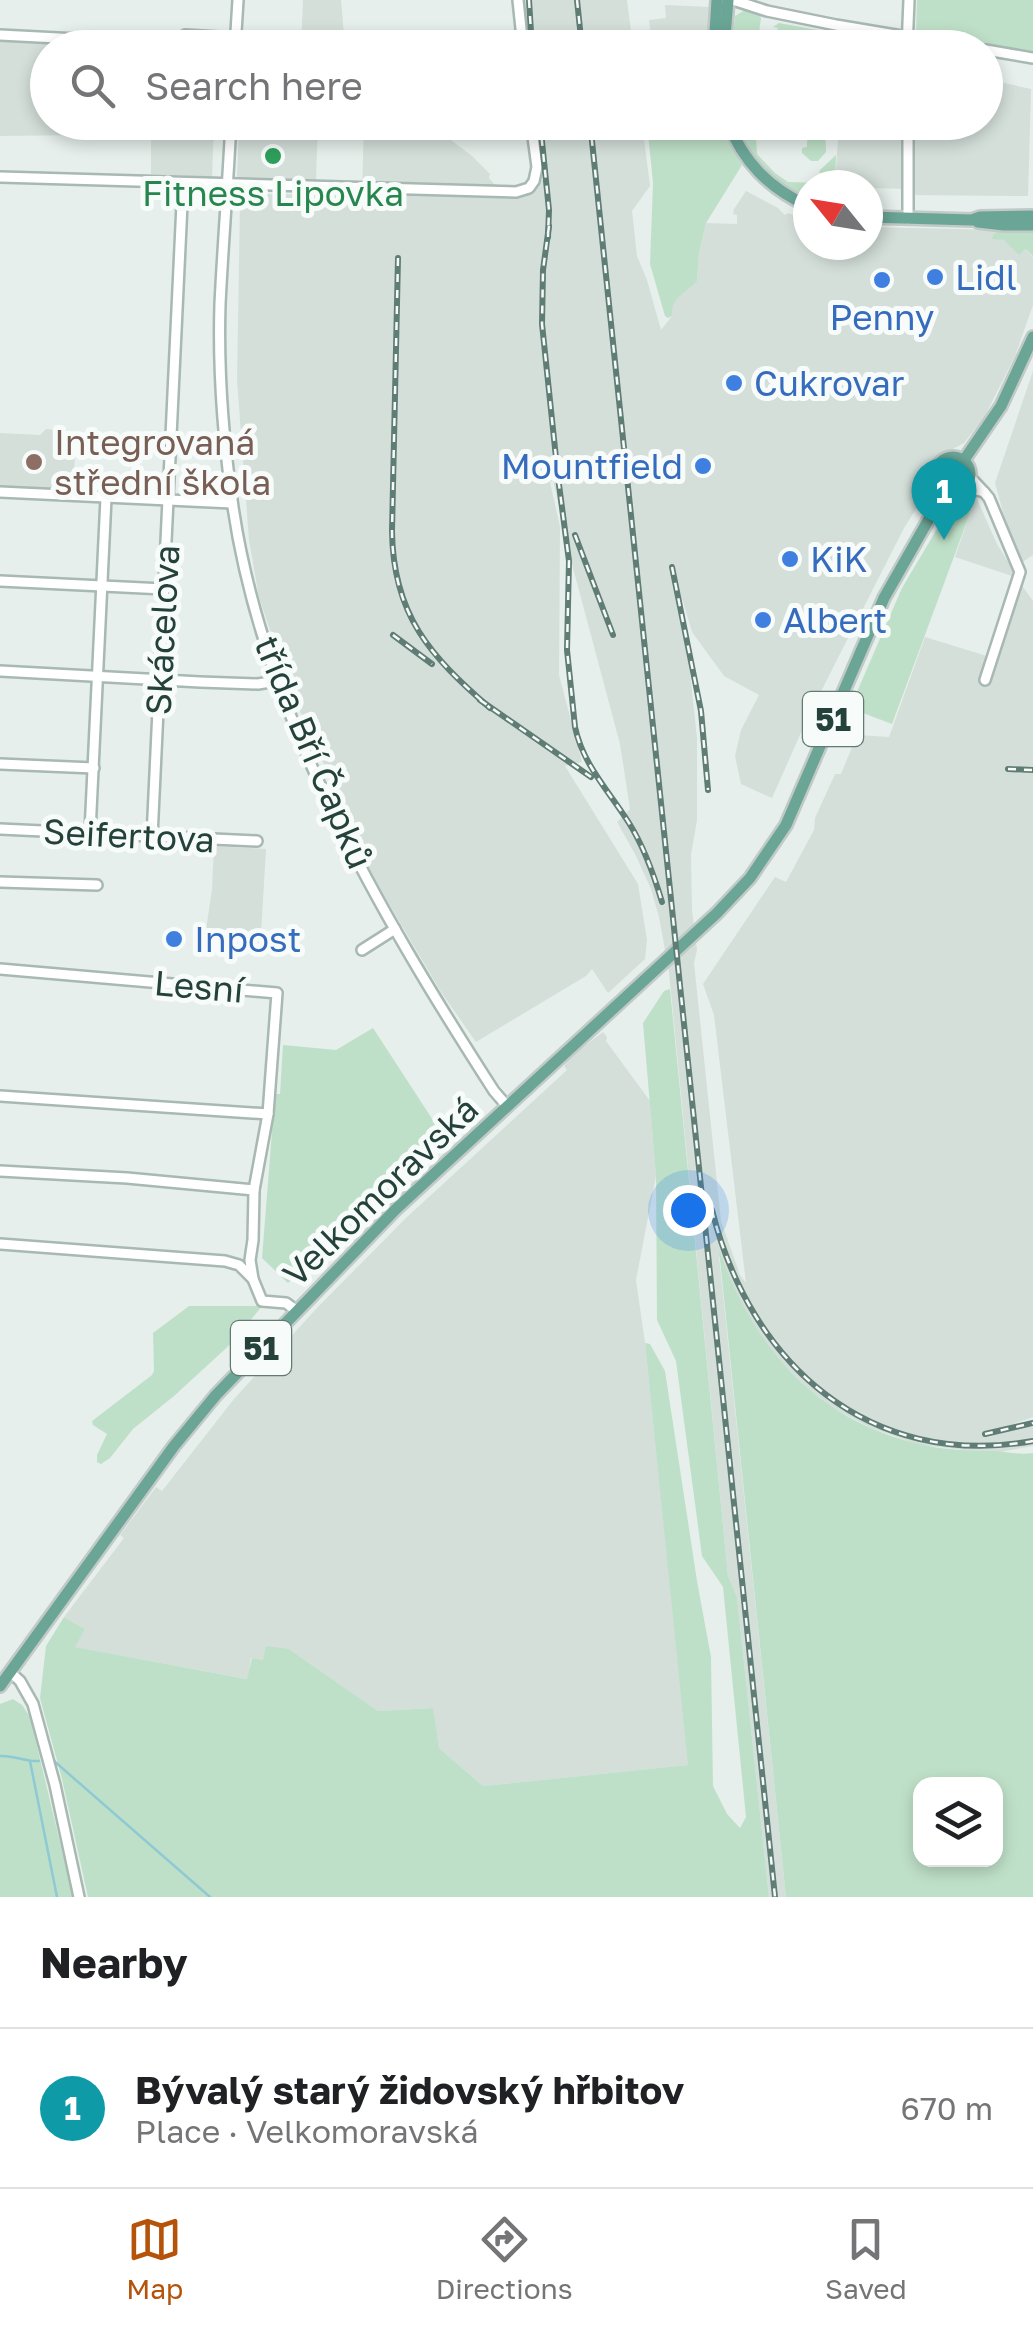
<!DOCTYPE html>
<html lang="en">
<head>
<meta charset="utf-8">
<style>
	:root { --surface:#fff; --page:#f2f2f2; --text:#202124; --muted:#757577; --line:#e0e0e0; --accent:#b45309 }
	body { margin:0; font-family:"Golos Text",sans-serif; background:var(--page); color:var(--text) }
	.controls { position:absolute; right:30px; bottom:30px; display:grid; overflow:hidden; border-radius:20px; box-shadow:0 5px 15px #0003 }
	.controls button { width:90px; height:90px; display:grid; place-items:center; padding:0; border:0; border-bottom:2px solid var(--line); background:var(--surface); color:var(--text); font:50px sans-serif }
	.compass { position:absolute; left:793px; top:170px; width:90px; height:90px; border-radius:50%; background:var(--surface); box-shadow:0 5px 15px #0003; rotate:300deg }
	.you { position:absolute; left:688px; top:1210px; width:35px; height:35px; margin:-25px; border:8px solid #fff; border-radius:50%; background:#1a73e8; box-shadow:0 0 0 15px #1a73e833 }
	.badge { display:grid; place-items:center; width:65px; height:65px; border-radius:50%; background:var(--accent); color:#fff; font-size:32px; font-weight:700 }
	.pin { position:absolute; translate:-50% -82px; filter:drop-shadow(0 2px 5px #0008) }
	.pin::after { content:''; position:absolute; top:52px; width:35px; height:30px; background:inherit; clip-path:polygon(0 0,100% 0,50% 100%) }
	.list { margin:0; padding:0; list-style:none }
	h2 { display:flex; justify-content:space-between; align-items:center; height:130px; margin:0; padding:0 40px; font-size:42px }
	h2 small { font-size:32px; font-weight:400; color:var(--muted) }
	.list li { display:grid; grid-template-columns:65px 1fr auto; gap:30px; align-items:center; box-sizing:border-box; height:160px; padding:0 40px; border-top:2px solid var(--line) }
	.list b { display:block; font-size:38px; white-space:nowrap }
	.list p { margin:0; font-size:32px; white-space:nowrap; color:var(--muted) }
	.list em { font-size:32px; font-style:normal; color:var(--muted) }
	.icon { flex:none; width:55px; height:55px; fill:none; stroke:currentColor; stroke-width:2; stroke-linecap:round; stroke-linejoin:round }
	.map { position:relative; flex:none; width:1033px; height:1897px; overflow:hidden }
	.search { position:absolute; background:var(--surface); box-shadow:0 5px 15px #0003; left:30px; right:30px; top:30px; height:110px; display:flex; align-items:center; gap:25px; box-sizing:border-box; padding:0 35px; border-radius:55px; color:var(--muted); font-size:38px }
	.sheet { height:290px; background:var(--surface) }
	nav { display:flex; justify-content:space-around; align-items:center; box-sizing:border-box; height:140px; border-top:2px solid var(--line); background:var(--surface); font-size:28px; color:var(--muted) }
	nav a { display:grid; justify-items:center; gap:5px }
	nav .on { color:var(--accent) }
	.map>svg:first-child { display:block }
	.built { fill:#d4dfda }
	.green { fill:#bfe0c8; fill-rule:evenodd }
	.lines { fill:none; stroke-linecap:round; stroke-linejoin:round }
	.stream { stroke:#8ec9d4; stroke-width:2.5 }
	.minor-casing { stroke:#a8b8b2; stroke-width:14 }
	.major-casing { stroke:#c2cac8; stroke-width:16 }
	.minor { stroke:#fff; stroke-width:9 }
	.major { stroke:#6aa596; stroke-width:11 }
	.rail-casing { stroke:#5f7d75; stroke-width:6 }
	.rail { stroke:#f7fbf9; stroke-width:2.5; stroke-dasharray:8; stroke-linecap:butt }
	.leisure-dot { fill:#2e9e5b; stroke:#f7fbf9; stroke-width:4 }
	.shop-dot { fill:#3f7fe0; stroke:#f7fbf9; stroke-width:4 }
	.education-dot { fill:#8d6e63; stroke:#f7fbf9; stroke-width:4 }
	.labels { text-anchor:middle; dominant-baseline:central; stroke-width:10; stroke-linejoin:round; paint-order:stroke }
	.shield { fill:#f7fbf9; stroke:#637a73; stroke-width:2.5 }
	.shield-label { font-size:32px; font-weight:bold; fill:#24423a }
	.leisure-label { font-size:35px; fill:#27864d; stroke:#f7fbf9 }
	.shop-label { font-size:35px; fill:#366cbe; stroke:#f7fbf9; text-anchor:start }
	.education-label { font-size:35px; fill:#785e54; stroke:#f7fbf9; text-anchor:start }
	.street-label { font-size:35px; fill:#24423a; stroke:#f7fbf9 }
</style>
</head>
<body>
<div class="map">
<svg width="1033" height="1897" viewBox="0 0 1033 1897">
	<rect width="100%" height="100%" fill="#e6efeb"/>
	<g class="built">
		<polygon points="303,0 341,0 345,47 301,47"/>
		<polygon points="523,0 627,0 633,47 529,47"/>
		<polygon points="665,5 710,7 706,47 652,47 649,20 666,18"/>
		<polygon points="0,39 88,42 88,47 48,48 48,122 83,123 83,135 0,136"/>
		<polygon points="986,79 1031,89 1028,196 908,195 907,189 868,188 868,185 835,185 839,123 986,122"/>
		<polygon points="419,122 447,137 472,156 490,174 489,178 504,196 520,198 520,195 531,192 539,180 543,180 537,123 642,123 650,186 632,211 637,256 647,280 661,330 672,316 671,313 675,299 697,281 699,253 706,223 737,224 737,215 733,214 734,209 746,191 778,208 785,215 788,213 808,220 808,245 868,245 868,227 1005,230 1033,257 1033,305 1015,356 984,418 964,443 936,458 933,482 904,528 807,719 772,798 741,784 735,756 741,730 759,695 724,676 692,632 682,598 697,738 697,820 691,855 692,910 697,950 694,963 721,1221 740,1275 746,1283 714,1015 703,984 775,877 786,882 814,830 815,818 835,774 841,774 857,735 889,737 925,637 990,657 987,668 995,670 1018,591 1023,587 1033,601 1033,1417 996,1430 1033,1427 1033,1446 1000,1452 973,1451 920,1445 871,1428 831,1407 805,1386 772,1353 745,1313 719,1256 786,1897 769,1897 737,1597 728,1576 669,972 659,917 651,889 635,854 617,822 630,809 620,744 573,568 553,480 550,482 560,527 559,675 582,762 565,766 638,884 647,940 645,959 608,993 592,969 586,976 476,1042 441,992 383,894 356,844 359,841 289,687 259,597 249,540 237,380 240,204 248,194 362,195 364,123"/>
		<polygon points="245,123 318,123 316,181 239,179 237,176 239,127 245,126"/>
		<polygon points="214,128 212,177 151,174 151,140"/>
		<polygon points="1033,371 1033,555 1021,563 1012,545 995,483"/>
		<polygon points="46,429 76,432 73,492 0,488 0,433 40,435"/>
		<polygon points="976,497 997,544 1012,568 1012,576 955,557"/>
		<polygon points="214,846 266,849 261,934 206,930 212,889"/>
		<polygon points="603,1032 607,1037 606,1041 650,1101 656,1176 636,1280 645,1343 689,1765 483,1786 439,1748 432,1708 378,1711 289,1649 263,1660 251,1658 248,1679 74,1647 85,1629 64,1617 124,1538 120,1535 156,1487 162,1491 234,1399 316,1309 406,1218 567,1070 564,1066 579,1050"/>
	</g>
	<g class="green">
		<polygon points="917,0 1033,0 1033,56 916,34"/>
		<polygon points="745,10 757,12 761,18 757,47 732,48 735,16"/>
		<polygon points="779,23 823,31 827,36 824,43 777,39 773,31 777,31 778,28 773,27"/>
		<path d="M 647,123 L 719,123 L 721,130 L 742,165 L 706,223 L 699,253 L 697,281 C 685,294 671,297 672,316 L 668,318 L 665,316 L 650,264 L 653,183 Z"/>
		<path d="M 737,123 L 755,123 L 757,154 L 775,173 L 788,182 L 824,183 L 827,179 L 819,172 L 820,170 L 836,155 L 835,185 L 808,185 L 808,197 C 776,183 749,156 737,123 Z"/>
		<polygon points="808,123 825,123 826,152 818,161 811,161 802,153 802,148 807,147"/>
		<polygon points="1000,229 1033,229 1033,256 1025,249 1019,255 1004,240 992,239 993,235"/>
		<polygon points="966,493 975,494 976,497 892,724 850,708 902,588 956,497"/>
		<polygon points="670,989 728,1576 737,1597 769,1897 88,1897 62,1779 40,1698 46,1646 64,1617 85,1629 75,1647 247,1679 252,1658 263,1660 266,1646 289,1649 378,1711 433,1708 439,1748 483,1786 688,1765 645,1343 650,1344 665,1371 697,1581 711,1657 713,1786 727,1814 740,1828 746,1817 723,1587 702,1556 676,1361 657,1320 656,1176 643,1023 664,991"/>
		<polygon points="373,1028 440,1131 288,1283 262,1258 275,1094 280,1094 283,1045 336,1050"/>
		<path d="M 719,1250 C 754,1347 814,1419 919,1444 C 944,1450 969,1451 995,1451 C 1008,1452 1020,1455 1033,1453 L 1033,1897 L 786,1897 ZM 920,1784 L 996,1784 L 996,1860 L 920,1860 Z"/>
		<polygon points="189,1306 262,1306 235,1340 174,1396 133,1429 110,1458 101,1464 97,1462 97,1455 107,1434 93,1425 92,1421 152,1375 154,1371 153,1333"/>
		<polygon points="13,1699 22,1705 30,1717 73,1897 0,1897 0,1704"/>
	</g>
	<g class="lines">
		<g class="stream">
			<path d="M 0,1756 C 14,1755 25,1762 39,1761"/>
			<polyline points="30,1761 57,1897"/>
			<polyline points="54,1761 210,1897"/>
		</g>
		<defs>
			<g id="minor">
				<polyline points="518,0 523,48"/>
				<polyline points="733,0 767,11 836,25 973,48"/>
				<polyline points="0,35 97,40 101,43 102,48"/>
				<polyline points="185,35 236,38"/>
				<polyline points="235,48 238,0"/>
				<polyline points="907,48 909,0"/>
				<polyline points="986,50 1033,58"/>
				<path d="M 231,122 C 228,183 223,243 220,304 C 218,369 223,436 232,500 C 261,711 380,914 494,1091 L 507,1106"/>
				<polyline points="908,122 908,219"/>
				<polyline points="0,177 516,192 529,188 534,181 537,167 531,122"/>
				<polyline points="970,477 984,492"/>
				<polyline points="964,487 984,492 989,498 1020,572 985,680"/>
				<polyline points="0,492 232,503"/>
				<polyline points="0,581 164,589"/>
				<polyline points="0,671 200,682 258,684 276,681"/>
				<polyline points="0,764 94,768"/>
				<polyline points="0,829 257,841"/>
				<polyline points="90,832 106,498"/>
				<polyline points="152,837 183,183"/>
				<polyline points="0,882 97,885"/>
				<polyline points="200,938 214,939"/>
				<polyline points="362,950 395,929"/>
				<polyline points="0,969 277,993 268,1114"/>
				<polyline points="0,1096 268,1114 254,1190 253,1240 250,1260 253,1279 239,1265 225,1261 0,1244"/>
				<polyline points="0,1171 127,1178 254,1190"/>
				<polyline points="253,1279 262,1301 286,1303 297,1311"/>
				<polyline points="10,1672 20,1681 33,1704 55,1785 79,1897"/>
			</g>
			<g id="major">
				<polyline points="714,48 717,0"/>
				<polyline points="724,48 728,0"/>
				<path d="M 728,122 C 743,162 769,188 808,206"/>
				<polyline points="868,217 972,220 980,217 1033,216"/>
				<polyline points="978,222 1004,225 1033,225"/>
				<circle cx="953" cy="474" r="17"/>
				<polyline points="964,460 1001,406 1033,337"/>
				<polyline points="0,1686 174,1446 216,1395 396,1209 717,913 750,878 786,825 884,598 946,489"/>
			</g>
		</defs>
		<use href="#minor" class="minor-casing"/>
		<use href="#major" class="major-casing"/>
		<use href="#minor" class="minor"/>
		<use href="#major" class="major"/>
		<defs>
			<g id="rail">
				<polyline points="529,0 532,48"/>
				<polyline points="577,0 582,48"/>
				<polyline points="540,122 549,210 548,237"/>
				<polyline points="590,122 775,1897"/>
				<path d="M 549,226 L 543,270 L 542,324 L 558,477 L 569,561 L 567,650 L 575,727 C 583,765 609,791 629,823 C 644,847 654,875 662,902"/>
				<path d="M 398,258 L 392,531 C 393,615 430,656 490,708"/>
				<polyline points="575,535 613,635"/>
				<polyline points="672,567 701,711 708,790"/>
				<polyline points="393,635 432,664"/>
				<polyline points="480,700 591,777"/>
				<polyline points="1008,769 1033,770"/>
				<path d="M 712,1210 C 750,1364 869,1470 1033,1441"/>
				<polyline points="985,1434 1033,1423"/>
			</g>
		</defs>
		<use href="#rail" class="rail-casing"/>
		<use href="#rail" class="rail"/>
	</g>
	<circle class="leisure-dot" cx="273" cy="156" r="10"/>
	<g class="shop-dot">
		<circle cx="935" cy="277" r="10"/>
		<circle cx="882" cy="280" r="10"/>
		<circle cx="734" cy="383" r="10"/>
		<circle cx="703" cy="466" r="10"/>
		<circle cx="790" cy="559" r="10"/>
		<circle cx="763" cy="620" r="10"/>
		<circle cx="174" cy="939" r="10"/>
	</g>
	<circle class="education-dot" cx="34" cy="462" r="10"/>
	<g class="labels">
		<g class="shield">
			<rect x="803" y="692" width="60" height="54" rx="8"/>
			<rect x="231" y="1321" width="60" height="54" rx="8"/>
		</g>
		<g class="shield-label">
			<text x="833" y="719">51</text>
			<text x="261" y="1348">51</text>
		</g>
		<g class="leisure-label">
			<text x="273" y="193">Fitness Lipovka</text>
		</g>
		<g class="shop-label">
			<text x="955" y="277">Lidl</text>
			<text x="882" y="317" text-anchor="middle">Penny</text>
			<text x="754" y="383">Cukrovar</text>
			<text x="683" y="466" text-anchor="end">Mountfield</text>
			<text x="810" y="559">KiK</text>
			<text x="783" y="620">Albert</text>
			<text x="194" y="939">Inpost</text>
		</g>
		<g class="education-label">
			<text x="54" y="442">Integrovaná<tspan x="54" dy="40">střední škola</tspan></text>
		</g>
		<g class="street-label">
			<text transform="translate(162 630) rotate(-87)">Skácelova</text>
			<text transform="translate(314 752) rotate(67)">třída Bří Čapků</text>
			<text transform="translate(129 835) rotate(3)">Seifertova</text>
			<text transform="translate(199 986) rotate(5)">Lesní</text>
			<text transform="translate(380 1191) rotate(-44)">Velkomoravská</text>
		</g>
	</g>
</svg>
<div class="controls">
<button><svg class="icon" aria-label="layers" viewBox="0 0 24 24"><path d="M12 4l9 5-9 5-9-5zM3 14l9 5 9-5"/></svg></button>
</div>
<svg class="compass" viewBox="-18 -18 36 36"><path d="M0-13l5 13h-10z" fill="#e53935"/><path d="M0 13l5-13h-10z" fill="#757577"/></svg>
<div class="you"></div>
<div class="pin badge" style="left:944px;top:540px;background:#0f9aa8">1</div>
<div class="search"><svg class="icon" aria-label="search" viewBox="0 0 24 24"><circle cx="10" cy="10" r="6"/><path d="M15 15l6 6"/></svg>Search here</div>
</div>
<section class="sheet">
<h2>Nearby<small></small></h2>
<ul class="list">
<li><span class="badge" style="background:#0f9aa8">1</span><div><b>Bývalý starý židovský hřbitov</b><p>Place · Velkomoravská</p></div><em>670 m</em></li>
</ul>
</section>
<nav>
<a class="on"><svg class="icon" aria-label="map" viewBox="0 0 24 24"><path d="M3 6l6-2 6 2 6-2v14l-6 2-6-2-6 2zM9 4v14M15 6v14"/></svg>Map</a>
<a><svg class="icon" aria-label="directions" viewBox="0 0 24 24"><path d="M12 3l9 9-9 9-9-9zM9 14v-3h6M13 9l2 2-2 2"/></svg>Directions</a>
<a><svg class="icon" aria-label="saved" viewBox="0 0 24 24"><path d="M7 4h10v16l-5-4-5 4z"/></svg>Saved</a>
</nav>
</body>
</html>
